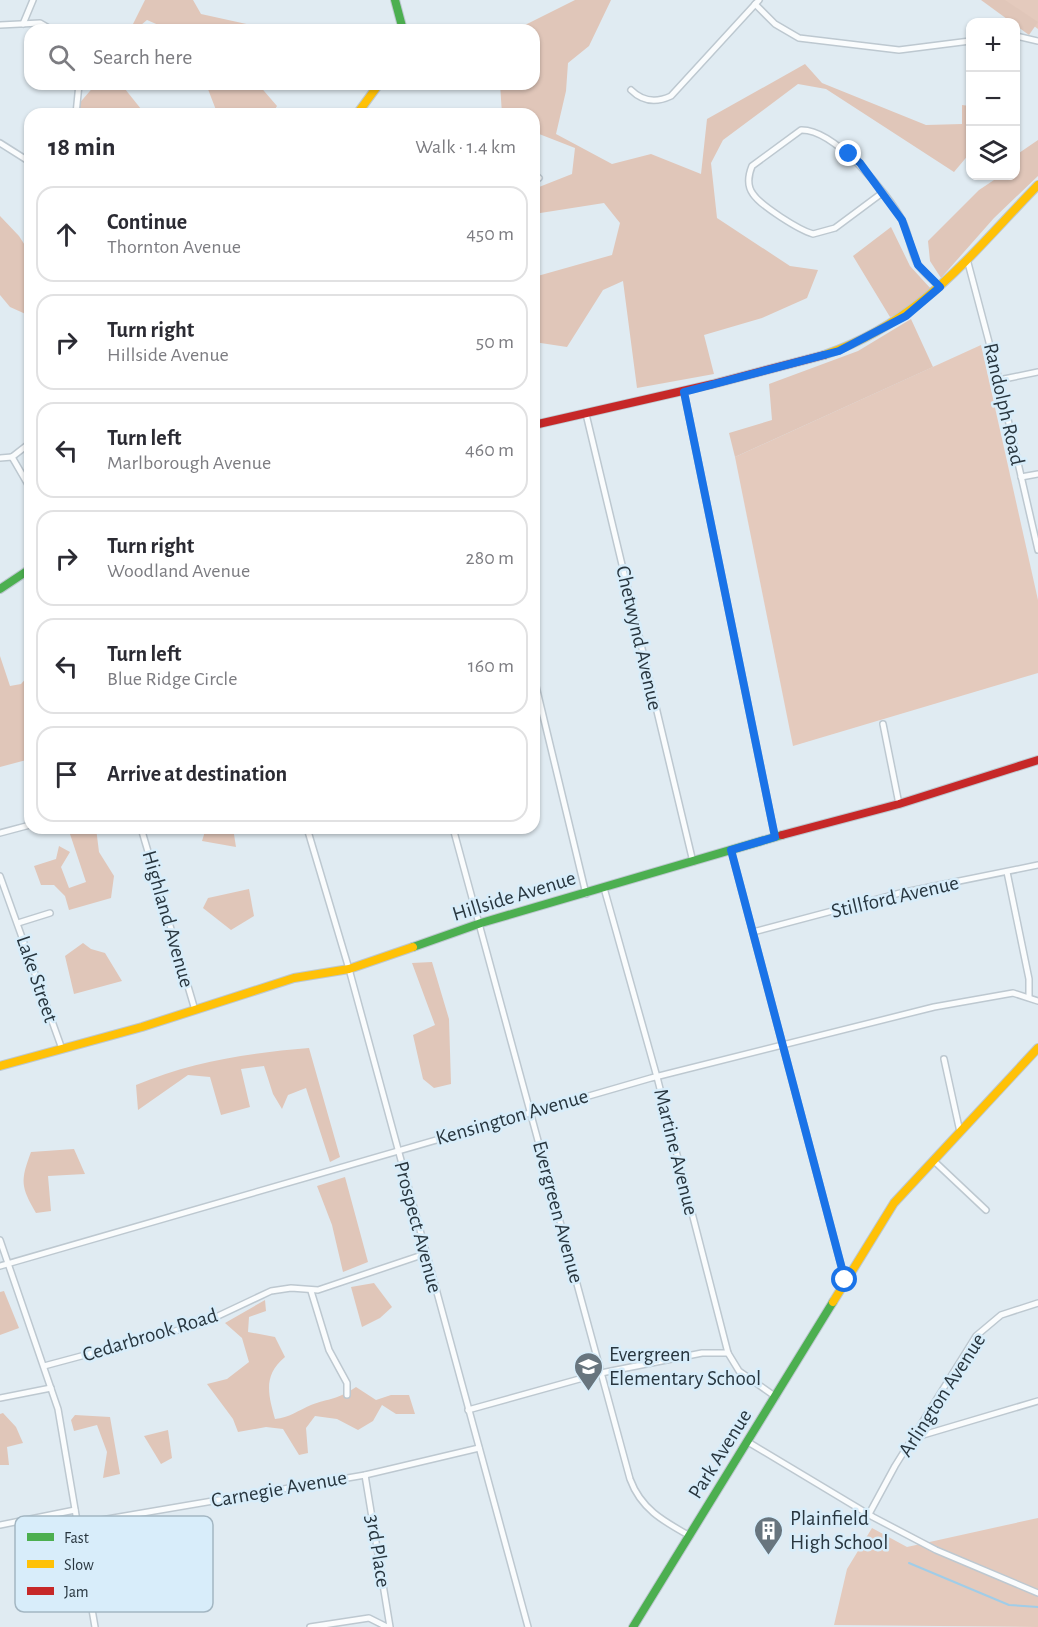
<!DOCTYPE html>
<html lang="en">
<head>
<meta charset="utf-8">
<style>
	:root { --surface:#fff; --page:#f7f7f7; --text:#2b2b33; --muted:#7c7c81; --line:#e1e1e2 }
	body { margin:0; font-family:"Alegreya Sans",sans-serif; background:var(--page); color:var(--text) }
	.controls { position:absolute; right:18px; top:18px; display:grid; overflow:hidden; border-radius:12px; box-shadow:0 2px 4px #0004 }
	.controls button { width:54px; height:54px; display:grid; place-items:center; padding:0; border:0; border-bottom:2px solid var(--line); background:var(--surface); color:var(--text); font:30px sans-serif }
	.stop { position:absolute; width:18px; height:18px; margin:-14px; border:4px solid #1a73e8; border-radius:50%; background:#fff }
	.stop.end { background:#1a73e8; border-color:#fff; box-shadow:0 2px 6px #0008 }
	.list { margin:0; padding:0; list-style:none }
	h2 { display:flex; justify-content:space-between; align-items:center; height:78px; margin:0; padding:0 24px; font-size:26px }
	h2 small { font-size:20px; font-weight:400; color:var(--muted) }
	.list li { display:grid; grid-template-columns:39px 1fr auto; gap:18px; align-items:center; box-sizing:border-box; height:96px; margin:0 12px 12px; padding:0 12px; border:2px solid var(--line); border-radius:18px }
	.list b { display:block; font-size:22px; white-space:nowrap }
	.list p { margin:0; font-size:20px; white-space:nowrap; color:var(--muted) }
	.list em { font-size:20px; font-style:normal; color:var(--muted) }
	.icon { flex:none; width:33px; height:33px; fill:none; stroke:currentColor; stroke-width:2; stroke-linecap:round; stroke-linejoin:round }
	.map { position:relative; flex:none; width:1038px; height:1627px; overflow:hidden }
	.search { position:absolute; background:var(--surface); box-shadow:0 2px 4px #0004; left:24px; top:24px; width:516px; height:66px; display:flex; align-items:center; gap:15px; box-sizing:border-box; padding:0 21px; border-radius:18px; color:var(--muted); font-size:22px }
	.panel { position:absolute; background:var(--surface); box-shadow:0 2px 4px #0004; left:24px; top:108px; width:516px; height:726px; border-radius:18px }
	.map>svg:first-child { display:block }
	.green { fill:#e4cabd }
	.forest { fill:#e0c6b9 }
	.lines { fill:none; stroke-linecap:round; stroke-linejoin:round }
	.stream { stroke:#a0cde8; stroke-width:2 }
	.street-casing { stroke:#bdc8d0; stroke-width:8 }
	.fast-casing { stroke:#bdc8d0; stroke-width:10 }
	.slow-casing { stroke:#bdc8d0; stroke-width:10 }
	.jam-casing { stroke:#bdc8d0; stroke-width:10 }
	.street { stroke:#fafcfd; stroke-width:5 }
	.fast { stroke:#4caf50; stroke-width:8 }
	.slow { stroke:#ffc107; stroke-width:8 }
	.jam { stroke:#c62828; stroke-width:8 }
	.route { stroke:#1a73e8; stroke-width:8 }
	.labels { text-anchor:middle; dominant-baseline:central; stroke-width:5; stroke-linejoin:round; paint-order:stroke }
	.street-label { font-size:21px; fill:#28363f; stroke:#d8edfa }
	.poi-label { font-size:21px; fill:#28363f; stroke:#d8edfa; text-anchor:start }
	.key { fill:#d8edfa; stroke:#a3b6c2; stroke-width:1.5 }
	.key-label { font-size:16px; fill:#28363f }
</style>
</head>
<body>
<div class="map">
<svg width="1038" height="1627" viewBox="0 0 1038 1627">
	<rect width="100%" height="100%" fill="#e0ebf2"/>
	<g class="green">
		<polygon points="999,0 1038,0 1038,29"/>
		<polygon points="981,345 1038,600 1038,673 793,746 735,457"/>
		<polygon points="1038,1518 1038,1627 834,1625 847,1569 872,1528 907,1547"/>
	</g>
	<g class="forest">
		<polygon points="145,0 193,0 201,14 251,25 249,30 170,30 147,20 135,30 130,30"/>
		<polygon points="575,0 611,0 589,46 568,63 566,91 556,134 612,164 651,154 701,174 707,119 805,64 822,83 926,125 962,124 962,105 970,106 970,153 954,172 826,89 798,84 723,140 711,163 717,218 790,266 818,270 807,298 762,318 704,335 714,374 637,388 623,281 603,290 567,347 534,342 534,277 612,255 620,223 604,203 534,214 534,189 572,174 575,148 534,132 534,114 502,114 500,84 534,84 534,30 515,30"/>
		<polygon points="981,0 1005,0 1038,22 1029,35"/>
		<polygon points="96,84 121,84 145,114 75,114 77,106"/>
		<polygon points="258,84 277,106 272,114 215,114 216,110 206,84"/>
		<polygon points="1038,140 1038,176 994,218 941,278 930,261 928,241 979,190 1000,176 1016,176 1016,149 1019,153"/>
		<polygon points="0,216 19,236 30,253 30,316 10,307 0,295"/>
		<polygon points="891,227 910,266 931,289 903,312 890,317 853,256"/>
		<polygon points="911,319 933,367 735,457 729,433 772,420 769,384 858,351"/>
		<polygon points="0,656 10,686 21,684 30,674 30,759 0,767"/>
		<polygon points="68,828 96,828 99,852 114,876 111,898 69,910 65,896 54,885 41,885 34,866 56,859 59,846 70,852 61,867 69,888 86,882"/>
		<polygon points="206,828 233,828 236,847 202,841"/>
		<polygon points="249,889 254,916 231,930 203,908 208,898"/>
		<polygon points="83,943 91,949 105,953 122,981 74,994 65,956"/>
		<polygon points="432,962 449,1019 451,1084 434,1088 423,1079 413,1035 435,1025 412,963"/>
		<path d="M 309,1048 L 340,1157 L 330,1162 L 306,1088 L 288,1095 L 282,1109 L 273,1094 L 264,1066 L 241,1069 L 250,1107 L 221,1115 L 210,1077 L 188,1075 L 138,1110 L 136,1085 C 192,1061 249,1053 309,1048 Z"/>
		<path d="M 74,1149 L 85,1174 L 48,1176 L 51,1211 L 36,1213 C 21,1187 20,1181 31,1152 Z"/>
		<polygon points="345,1177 368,1262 343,1272 332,1225 317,1186"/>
		<polygon points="374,1283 392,1307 380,1318 362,1327 351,1287"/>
		<polygon points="4,1291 19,1328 0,1335 0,1292"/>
		<path d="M 265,1300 L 266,1311 L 249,1317 L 248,1332 L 275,1337 L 285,1357 C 263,1375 268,1394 275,1419 C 289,1418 299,1410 311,1405 C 330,1398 337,1400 356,1387 L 376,1400 L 391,1395 L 409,1395 L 415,1414 L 396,1414 L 382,1405 L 373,1421 L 358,1430 L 337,1419 L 315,1416 L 306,1428 L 308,1453 L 299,1455 L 283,1429 L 266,1427 L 238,1432 L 233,1419 L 207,1384 L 227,1379 L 249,1362 L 242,1338 L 225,1323 Z"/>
		<polygon points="3,1413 16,1427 23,1443 7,1447 9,1465 0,1465 0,1414"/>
		<polygon points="75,1415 110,1417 120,1474 103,1478 107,1452 97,1425 74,1431 71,1420"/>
		<polygon points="168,1430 172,1458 161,1464 144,1436"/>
	</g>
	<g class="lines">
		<polyline class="stream" points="909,1563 1009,1605 1038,1607"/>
		<defs>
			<g id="street">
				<polyline points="755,4 775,24 799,38 899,50 970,41"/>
				<polyline points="23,24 33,0"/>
				<polyline points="0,25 40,23 52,30"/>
				<polyline points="1016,36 1038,41"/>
				<path d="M 631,90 C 643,102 656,103 671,96 L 759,0"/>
				<polyline points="76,114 79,84"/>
				<polyline points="0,143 30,162"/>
				<polyline points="534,174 539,178"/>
				<path d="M 882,193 L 835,228 L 813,234 C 799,230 761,206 753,194 C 747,186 748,176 752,166 L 801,130 C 834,129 887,192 902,220 C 909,233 910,250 917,263 C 922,272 933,280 940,287"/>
				<polyline points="967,259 999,380 1038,550"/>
				<polyline points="999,380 1038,372"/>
				<polyline points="684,392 775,837"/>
				<polyline points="586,414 693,862"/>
				<polyline points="12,457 30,488"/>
				<polyline points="12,457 30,443"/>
				<polyline points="0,458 12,457"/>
				<polyline points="1021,477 1038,474"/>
				<polyline points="534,678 586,894"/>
				<polyline points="883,724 899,804"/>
				<polyline points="141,828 195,1010"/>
				<polyline points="307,828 349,969 528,1627"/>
				<path d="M 453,828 L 630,1479 C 641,1509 663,1521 690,1536"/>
				<polyline points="0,833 30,825"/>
				<polyline points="731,850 845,1280"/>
				<polyline points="1007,872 1029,979 1029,997"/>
				<polyline points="0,876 62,1049"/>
				<polyline points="604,888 657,1077 728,1353 739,1371 776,1397"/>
				<polyline points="18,923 50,913"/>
				<polyline points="753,932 900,893 1038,865"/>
				<polyline points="944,1059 960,1132"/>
				<polyline points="934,1161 986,1210"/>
				<polyline points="0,1240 58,1409 95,1627"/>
				<polyline points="0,1266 651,1078 934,1007 1013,993 1038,1001"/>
				<polyline points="311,1291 329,1350 347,1383 347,1395"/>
				<polyline points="44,1366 201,1324 271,1291 291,1288 318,1290 425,1254"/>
				<polyline points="0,1398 51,1388"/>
				<polyline points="468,1410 601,1373 702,1353 728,1353"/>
				<polyline points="913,1438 1038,1401"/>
				<polyline points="748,1442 873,1517 936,1550 1038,1593"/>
				<polyline points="365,1475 390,1627"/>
				<polyline points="869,1514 895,1466 976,1336 1001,1315 1038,1303"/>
				<polyline points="78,1524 365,1475 479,1448"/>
				<polyline points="0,1525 75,1510"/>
				<polyline points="310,1627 369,1618 387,1627"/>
			</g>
			<g id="fast">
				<polyline points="395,0 403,30"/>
				<polyline points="0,589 30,569"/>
				<polyline points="413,947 481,923 782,835"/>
				<polyline points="633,1627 833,1302"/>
			</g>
			<g id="slow">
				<polyline points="357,114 379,84"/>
				<path d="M 824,355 C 922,321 968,257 1038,185"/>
				<polyline points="0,1066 142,1027 294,978 349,969 413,947"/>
				<polyline points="833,1302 894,1203 1038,1048"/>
			</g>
			<g id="jam">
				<polyline points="534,425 713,384 824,355"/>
				<polyline points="782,835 899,804 1038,760"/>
			</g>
		</defs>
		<use href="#street" class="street-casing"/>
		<use href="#fast" class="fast-casing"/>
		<use href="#slow" class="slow-casing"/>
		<use href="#jam" class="jam-casing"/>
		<use href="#street" class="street"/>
		<use href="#fast" class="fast"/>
		<use href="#slow" class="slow"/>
		<use href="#jam" class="jam"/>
	</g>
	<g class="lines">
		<polyline class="route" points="845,1280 731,850 775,837 684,392 839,351 906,316 940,287 918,265 902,220 860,163 849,154"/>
	</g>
	<defs>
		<symbol id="school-pin" viewBox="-11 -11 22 30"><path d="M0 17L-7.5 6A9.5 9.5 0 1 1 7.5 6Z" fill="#68757e" stroke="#d8edfa"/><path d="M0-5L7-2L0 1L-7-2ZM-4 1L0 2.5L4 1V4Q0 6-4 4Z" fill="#fff"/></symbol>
		<symbol id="building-pin" viewBox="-11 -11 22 30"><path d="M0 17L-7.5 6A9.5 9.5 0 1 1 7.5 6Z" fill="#68757e" stroke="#d8edfa"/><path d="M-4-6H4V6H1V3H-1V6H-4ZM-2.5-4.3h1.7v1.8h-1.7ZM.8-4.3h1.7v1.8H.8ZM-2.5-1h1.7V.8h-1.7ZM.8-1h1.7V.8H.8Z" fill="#fff"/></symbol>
	</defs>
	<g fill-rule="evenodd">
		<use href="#school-pin" x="572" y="1350" width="33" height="45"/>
		<use href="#building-pin" x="752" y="1514" width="33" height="45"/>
	</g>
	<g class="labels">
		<g class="street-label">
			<text transform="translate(1004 404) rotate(77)">Randolph Road</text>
			<text transform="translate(639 638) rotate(77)">Chetwynd Avenue</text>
			<text transform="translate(514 896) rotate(-17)">Hillside Avenue</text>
			<text transform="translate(895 897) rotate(-13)">Stillford Avenue</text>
			<text transform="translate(168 919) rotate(74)">Highland Avenue</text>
			<text transform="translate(37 979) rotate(71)">Lake Street</text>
			<text transform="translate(512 1117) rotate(-16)">Kensington Avenue</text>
			<text transform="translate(676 1152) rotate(76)">Martine Avenue</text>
			<text transform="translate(558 1212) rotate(75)">Evergreen Avenue</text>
			<text transform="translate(418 1227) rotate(75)">Prospect Avenue</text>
			<text transform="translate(150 1335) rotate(-17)">Cedarbrook Road</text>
			<text transform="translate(942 1395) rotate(-57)">Arlington Avenue</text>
			<text transform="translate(720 1454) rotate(-58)">Park Avenue</text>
			<text transform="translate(279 1489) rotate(-10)">Carnegie Avenue</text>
			<text transform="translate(378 1551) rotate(81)">3rd Place</text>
		</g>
		<g class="poi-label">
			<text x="609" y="1354">Evergreen<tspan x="609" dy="24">Elementary School</tspan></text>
			<text x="790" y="1518">Plainfield<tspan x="790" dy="24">High School</tspan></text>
		</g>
	</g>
	<rect x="15" y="1516" width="198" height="96" rx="9" class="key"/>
	<rect x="27" y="1533" width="27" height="8" fill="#4caf50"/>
	<rect x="27" y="1560" width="27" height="8" fill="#ffc107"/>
	<rect x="27" y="1587" width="27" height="8" fill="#c62828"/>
	<g class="key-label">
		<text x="64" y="1543">Fast</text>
		<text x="64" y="1570">Slow</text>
		<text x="64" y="1597">Jam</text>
	</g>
</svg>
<div class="controls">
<button>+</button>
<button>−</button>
<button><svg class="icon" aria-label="layers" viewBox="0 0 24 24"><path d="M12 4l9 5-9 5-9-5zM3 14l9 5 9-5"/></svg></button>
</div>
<div class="stop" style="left:845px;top:1280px"></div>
<div class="stop end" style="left:849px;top:154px"></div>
<div class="search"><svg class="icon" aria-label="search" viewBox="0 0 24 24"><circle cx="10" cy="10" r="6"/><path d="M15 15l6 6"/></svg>Search here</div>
<section class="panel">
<h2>18 min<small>Walk · 1.4 km</small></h2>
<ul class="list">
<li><svg class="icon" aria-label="ahead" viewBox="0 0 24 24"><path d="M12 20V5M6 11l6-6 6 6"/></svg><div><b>Continue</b><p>Thornton Avenue</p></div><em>450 m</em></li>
<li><svg class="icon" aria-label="right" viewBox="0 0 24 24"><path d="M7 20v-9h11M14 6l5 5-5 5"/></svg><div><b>Turn right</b><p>Hillside Avenue</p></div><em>50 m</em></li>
<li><svg class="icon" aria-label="left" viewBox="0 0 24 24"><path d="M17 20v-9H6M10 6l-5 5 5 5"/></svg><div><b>Turn left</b><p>Marlborough Avenue</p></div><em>460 m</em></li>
<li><svg class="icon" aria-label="right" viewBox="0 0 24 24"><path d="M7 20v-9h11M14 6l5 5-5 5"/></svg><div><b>Turn right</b><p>Woodland Avenue</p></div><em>280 m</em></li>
<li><svg class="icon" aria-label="left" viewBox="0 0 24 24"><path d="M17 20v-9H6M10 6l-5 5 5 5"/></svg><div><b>Turn left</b><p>Blue Ridge Circle</p></div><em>160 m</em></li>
<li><svg class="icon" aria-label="arrive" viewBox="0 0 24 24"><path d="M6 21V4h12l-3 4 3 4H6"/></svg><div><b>Arrive at destination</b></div></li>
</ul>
</section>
</div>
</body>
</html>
